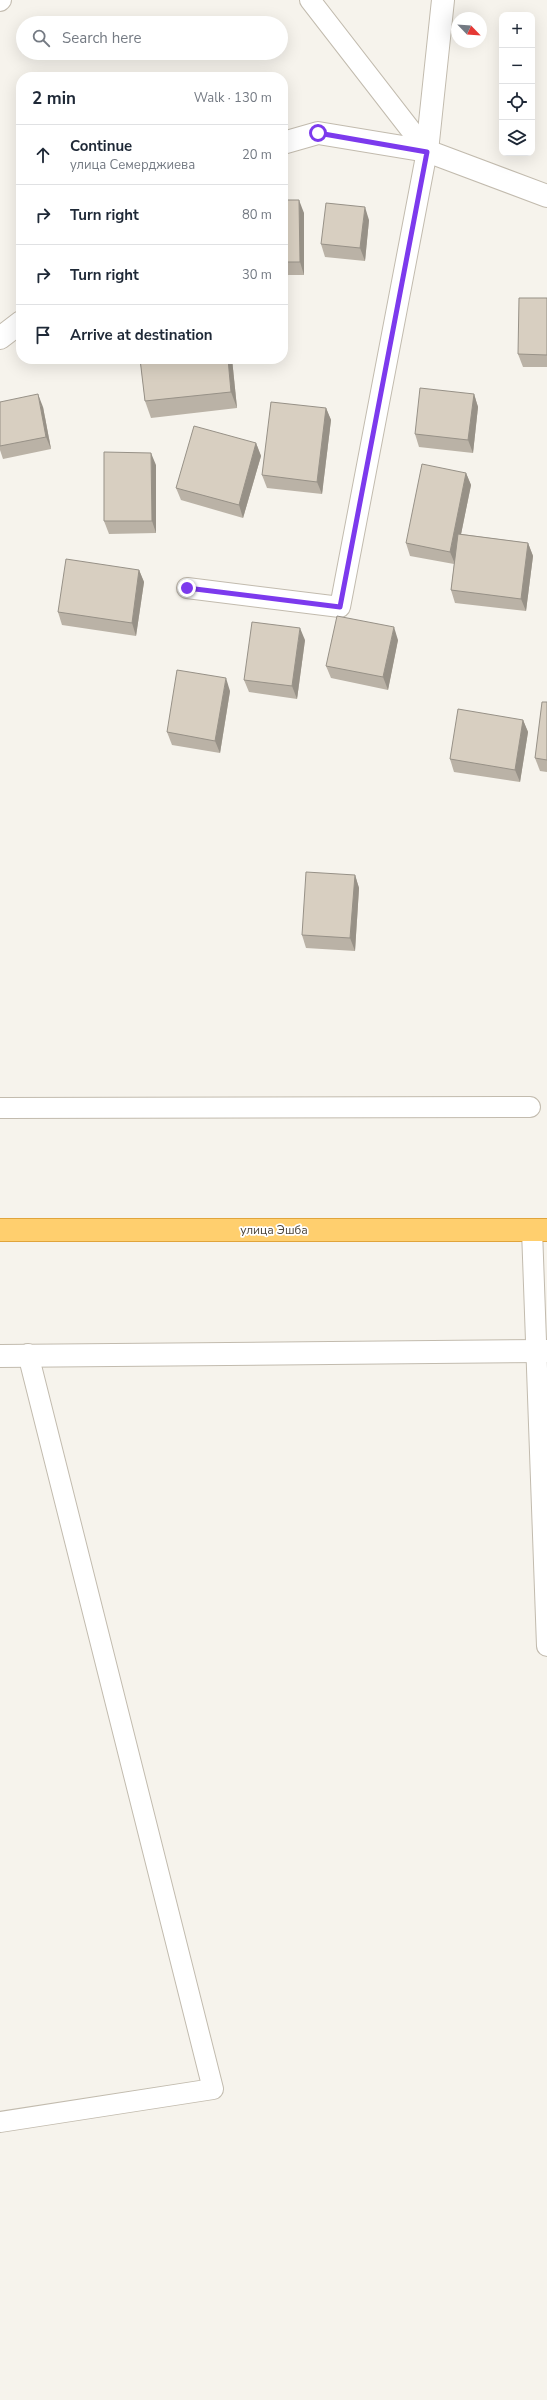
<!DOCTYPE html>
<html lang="en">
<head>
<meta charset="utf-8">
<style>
	:root { --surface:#fff; --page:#f2f2f3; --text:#1f2937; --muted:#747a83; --line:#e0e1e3 }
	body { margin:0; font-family:"Nunito Sans",sans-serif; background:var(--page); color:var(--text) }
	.controls { position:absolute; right:12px; top:12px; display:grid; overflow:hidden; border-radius:8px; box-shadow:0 4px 16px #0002 }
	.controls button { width:36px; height:36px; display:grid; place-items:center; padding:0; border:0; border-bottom:1px solid var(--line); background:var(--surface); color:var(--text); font:20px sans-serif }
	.compass { position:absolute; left:451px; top:12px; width:36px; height:36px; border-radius:50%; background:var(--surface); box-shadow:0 4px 16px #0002; rotate:115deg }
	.stop { position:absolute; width:12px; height:12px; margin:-9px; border:3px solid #7c3aed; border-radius:50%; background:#fff }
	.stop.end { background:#7c3aed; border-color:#fff; box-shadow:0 1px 4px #0008 }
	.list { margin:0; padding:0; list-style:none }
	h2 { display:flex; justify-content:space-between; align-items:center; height:52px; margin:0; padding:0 16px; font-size:17px }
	h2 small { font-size:13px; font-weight:400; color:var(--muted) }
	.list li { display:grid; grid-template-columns:26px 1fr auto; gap:12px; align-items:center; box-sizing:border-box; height:60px; padding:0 16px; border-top:1px solid var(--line) }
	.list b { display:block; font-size:15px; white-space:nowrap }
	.list p { margin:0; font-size:13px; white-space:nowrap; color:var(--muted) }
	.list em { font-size:13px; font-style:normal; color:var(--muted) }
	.icon { flex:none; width:22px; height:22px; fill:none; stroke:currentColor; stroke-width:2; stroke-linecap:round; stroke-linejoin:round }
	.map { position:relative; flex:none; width:547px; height:2400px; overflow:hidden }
	.search { position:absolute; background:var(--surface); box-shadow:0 4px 16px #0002; left:16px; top:16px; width:272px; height:44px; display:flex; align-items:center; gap:10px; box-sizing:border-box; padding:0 14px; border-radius:22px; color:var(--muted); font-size:15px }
	.panel { position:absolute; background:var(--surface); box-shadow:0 4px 16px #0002; left:16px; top:72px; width:272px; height:292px; border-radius:16px }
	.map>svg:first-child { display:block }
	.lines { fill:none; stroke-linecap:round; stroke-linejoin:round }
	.lane-casing { stroke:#c2bbae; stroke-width:22 }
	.street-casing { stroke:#c2bbae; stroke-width:24 }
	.highway-casing { stroke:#e0a43c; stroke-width:24 }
	.lane { stroke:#fff; stroke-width:20 }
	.street { stroke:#fff; stroke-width:22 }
	.highway { stroke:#ffcf6e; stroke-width:22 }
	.wall { fill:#bab2a6 }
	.shaded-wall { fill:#979187 }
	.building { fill:#d8cfc1; stroke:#979187 }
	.route { stroke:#7c3aed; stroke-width:5 }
	.labels { text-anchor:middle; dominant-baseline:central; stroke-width:3.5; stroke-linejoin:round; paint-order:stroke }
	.street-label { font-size:12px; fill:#4b4439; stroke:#fff }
</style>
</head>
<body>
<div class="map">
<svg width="547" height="2400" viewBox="0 0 547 2400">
	<rect width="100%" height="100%" fill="#f6f3ec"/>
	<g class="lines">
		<defs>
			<g id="lane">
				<polyline points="0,1 1,0"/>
				<polyline points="187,588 340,607 427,151 310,0"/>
				<polyline points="0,1108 530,1107"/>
				<polyline points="532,1230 547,1646"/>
				<polyline points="0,2122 213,2089 28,1354"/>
			</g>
			<g id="street">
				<polyline points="283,143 318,133 427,151 547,196"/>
				<polyline points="427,151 443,0"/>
				<polyline points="0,338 21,322"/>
				<polyline points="0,1356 547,1351"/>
			</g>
			<polyline id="highway" points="0,1230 547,1230"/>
		</defs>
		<use href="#lane" class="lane-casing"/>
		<use href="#street" class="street-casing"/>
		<use href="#highway" class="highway-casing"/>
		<use href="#lane" class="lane"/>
		<use href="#street" class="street"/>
		<use href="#highway" class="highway"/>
	</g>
	<g class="wall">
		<polygon points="283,200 304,213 304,275 283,275"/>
		<polygon points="369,220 365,261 325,257 321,244"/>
		<polygon points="547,298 547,367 523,367 518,354"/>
		<polygon points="140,359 232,359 237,408 151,418 145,401"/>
		<polygon points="474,394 478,407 473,453 419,447 415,434"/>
		<polygon points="0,402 43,407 51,449 3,459 0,450"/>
		<polygon points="326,408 331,420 322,494 267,488 262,475"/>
		<polygon points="256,443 261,456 243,518 181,500 176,488"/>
		<polygon points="156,465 156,533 109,534 104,521"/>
		<polygon points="466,473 471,485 461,534 528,543 533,556 526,611 455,603 451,590 454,564 410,556 406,543"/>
		<polygon points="139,570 144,582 136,636 62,625 58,612"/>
		<polygon points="305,640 297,699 249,692 244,680"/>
		<polygon points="398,640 388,690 331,678 326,666"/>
		<polygon points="230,691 220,753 172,745 167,732"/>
		<polygon points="547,702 547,772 540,771 535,758"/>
		<polygon points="523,720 528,732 520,782 454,772 450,759"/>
		<polygon points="355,875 359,888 355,951 306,948 302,935"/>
	</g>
	<g class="shaded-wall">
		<polygon points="299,200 304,213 304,275 300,262"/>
		<polygon points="365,207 369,220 365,261 360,248"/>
		<polygon points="228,359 232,359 237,408 231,392"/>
		<polygon points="38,394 43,407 51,449 46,437"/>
		<polygon points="474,394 478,407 473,453 468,440"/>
		<polygon points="326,408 331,420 322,494 317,482"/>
		<polygon points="256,443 261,456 243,518 239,505"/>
		<polygon points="151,453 156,465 156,533 152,521"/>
		<polygon points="466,473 471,485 455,564 450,552"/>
		<polygon points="528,543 533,556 526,611 521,599"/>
		<polygon points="139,570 144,582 136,636 132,623"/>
		<polygon points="394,627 398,640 388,690 383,677"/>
		<polygon points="300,628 305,640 297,699 292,686"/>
		<polygon points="226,678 230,691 220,753 215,741"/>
		<polygon points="523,720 528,732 520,782 515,770"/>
		<polygon points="355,875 359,888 355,951 350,938"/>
	</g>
	<g class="building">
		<polygon points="283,200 299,200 300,262 283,262"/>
		<polygon points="326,203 365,207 360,248 321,244"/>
		<polygon points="519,298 547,298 547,355 518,354"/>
		<polygon points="140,359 228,359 231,392 145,401"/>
		<polygon points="420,388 474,394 468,440 415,434"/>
		<polygon points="38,394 46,437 0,446 0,402"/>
		<polygon points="271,402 326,408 317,482 262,475"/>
		<polygon points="194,426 256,443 239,505 176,488"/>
		<polygon points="104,452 151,453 152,521 104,521"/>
		<polygon points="422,464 466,473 450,552 406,543"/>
		<polygon points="458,534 528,543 521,599 451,590"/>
		<polygon points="66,559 139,570 132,623 58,612"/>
		<polygon points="337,616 394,627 383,677 326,666"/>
		<polygon points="252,622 300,628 292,686 244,680"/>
		<polygon points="177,670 226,678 215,741 167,732"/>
		<polygon points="542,702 547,702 547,760 535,758"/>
		<polygon points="458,709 523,720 515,770 450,759"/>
		<polygon points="306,872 355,875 350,938 302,935"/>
	</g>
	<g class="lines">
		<polyline class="route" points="187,588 340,607 427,152 318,133"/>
	</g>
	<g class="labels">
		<g class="street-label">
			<text x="274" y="1230">улица Эшба</text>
		</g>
	</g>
</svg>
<div class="controls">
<button>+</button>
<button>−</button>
<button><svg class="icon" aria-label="locate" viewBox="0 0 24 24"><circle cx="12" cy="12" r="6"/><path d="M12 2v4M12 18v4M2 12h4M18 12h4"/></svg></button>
<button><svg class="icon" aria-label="layers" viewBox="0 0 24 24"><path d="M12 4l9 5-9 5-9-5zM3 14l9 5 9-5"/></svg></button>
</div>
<svg class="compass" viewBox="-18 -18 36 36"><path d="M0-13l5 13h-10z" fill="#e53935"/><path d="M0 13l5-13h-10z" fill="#747a83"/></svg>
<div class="stop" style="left:318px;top:133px"></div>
<div class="stop end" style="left:187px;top:588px"></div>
<div class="search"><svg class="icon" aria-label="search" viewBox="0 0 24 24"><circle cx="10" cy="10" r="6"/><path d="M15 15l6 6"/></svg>Search here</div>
<section class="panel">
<h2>2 min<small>Walk · 130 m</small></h2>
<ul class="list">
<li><svg class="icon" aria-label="ahead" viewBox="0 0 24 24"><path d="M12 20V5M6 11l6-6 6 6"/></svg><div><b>Continue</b><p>улица Семерджиева</p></div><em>20 m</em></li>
<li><svg class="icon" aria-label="right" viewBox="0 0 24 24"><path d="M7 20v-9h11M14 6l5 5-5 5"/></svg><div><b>Turn right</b></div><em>80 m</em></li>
<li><svg class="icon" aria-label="right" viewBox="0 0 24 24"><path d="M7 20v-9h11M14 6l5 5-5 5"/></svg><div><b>Turn right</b></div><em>30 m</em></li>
<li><svg class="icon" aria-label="arrive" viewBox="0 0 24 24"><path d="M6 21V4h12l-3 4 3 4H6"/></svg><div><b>Arrive at destination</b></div></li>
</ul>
</section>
</div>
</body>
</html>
